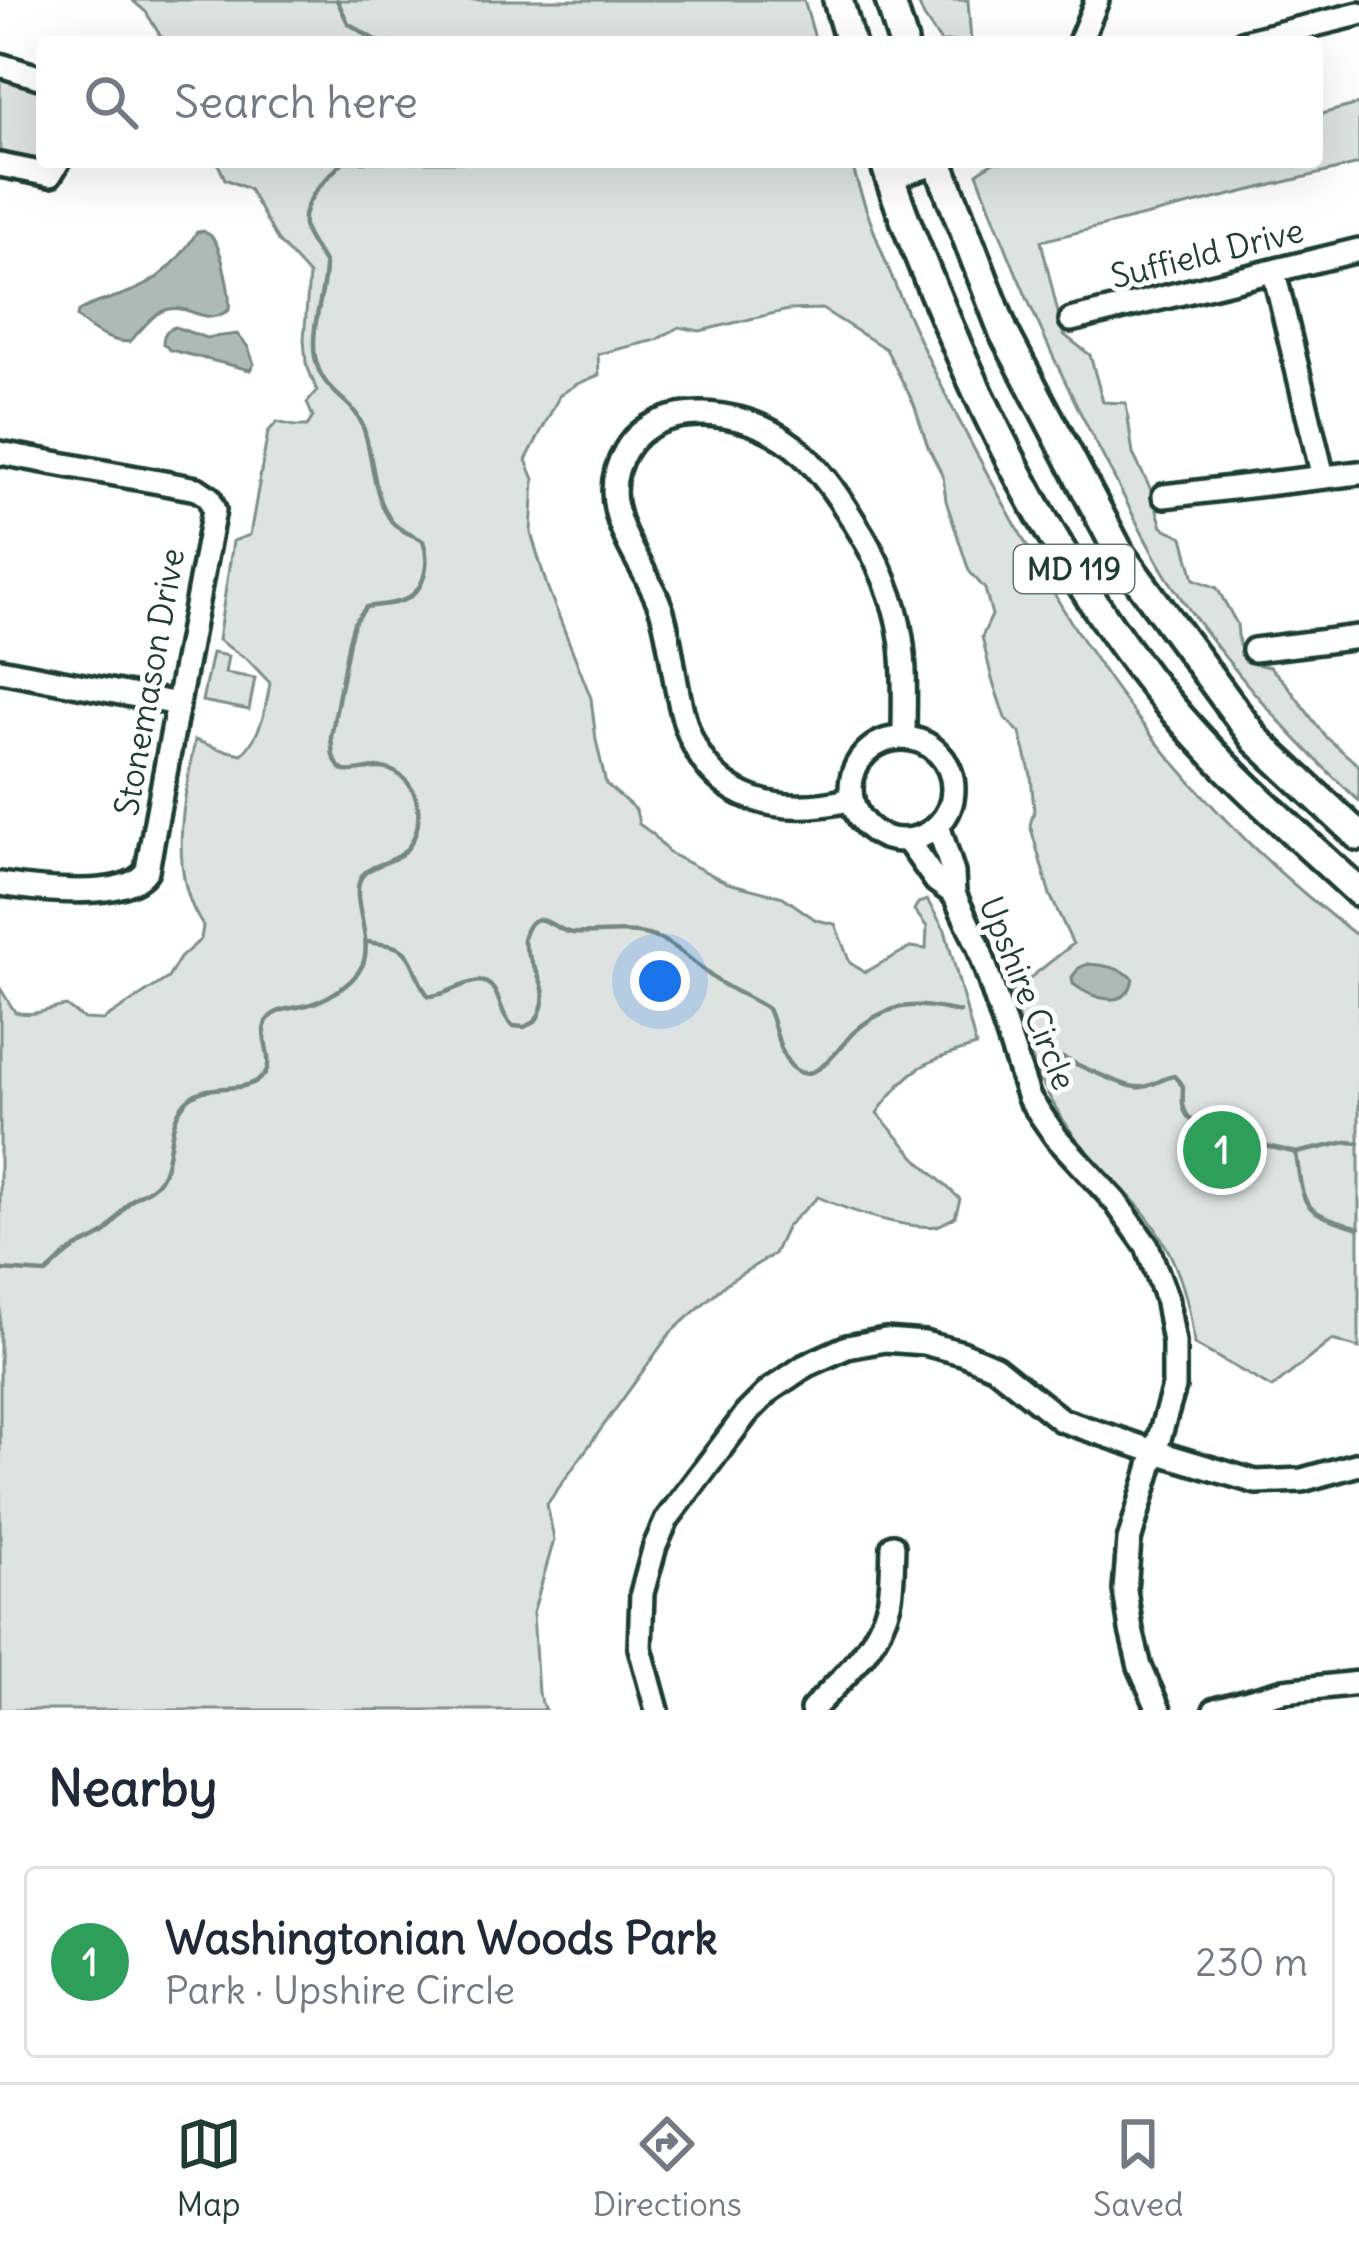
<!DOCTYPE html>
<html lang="en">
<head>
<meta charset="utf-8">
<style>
	:root { --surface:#fff; --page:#f2f2f3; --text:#1f2937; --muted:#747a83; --line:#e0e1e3; --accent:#1f3d34 }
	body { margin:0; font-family:Delius,sans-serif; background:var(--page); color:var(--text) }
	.you { position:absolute; left:660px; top:981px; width:42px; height:42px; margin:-30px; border:9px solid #fff; border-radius:50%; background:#1a73e8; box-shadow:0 0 0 18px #1a73e833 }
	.badge { display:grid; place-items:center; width:78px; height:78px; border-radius:50%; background:var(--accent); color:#fff; font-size:39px; font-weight:700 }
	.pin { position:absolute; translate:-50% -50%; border:6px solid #fff; box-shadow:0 3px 12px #0006 }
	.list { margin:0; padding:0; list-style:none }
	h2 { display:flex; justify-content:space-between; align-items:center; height:156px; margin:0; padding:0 48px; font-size:51px }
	h2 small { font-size:39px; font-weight:400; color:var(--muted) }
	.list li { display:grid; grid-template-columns:78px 1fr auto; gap:36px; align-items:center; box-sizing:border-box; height:192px; margin:0 24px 24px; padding:0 24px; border:3px solid var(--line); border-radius:12px }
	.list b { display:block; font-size:45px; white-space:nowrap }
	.list p { margin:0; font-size:39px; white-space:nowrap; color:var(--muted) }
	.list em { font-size:39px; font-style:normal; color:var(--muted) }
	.icon { flex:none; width:66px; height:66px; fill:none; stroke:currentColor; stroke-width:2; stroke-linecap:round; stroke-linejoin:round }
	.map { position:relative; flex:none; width:1359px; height:1710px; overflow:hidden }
	.search { position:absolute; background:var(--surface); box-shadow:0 12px 48px #0002; left:36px; right:36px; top:36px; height:132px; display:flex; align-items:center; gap:30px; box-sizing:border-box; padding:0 42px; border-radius:12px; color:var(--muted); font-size:45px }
	.sheet { height:372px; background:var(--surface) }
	nav { display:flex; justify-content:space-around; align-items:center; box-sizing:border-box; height:168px; border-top:3px solid var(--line); background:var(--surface); font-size:33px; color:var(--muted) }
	nav a { display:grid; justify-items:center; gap:6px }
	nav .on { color:var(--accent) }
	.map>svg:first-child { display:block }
	.green { fill:#dee3e2; stroke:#7e908b; stroke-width:3 }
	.water { fill:#afbab7; stroke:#758883; stroke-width:3 }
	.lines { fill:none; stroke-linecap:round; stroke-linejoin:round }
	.stream { stroke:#758883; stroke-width:4.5 }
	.minor-casing { stroke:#1f3d34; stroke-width:30 }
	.major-casing { stroke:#1f3d34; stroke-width:36 }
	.minor { stroke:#fff; stroke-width:21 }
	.major { stroke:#fff; stroke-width:27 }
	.labels { text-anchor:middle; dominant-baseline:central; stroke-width:10; stroke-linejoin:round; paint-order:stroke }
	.shield { fill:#fff; stroke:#627771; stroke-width:3 }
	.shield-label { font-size:30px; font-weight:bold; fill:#1f3d34 }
	.street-label { font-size:33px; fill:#1f3d34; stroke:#fff }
</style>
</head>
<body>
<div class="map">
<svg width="1359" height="1710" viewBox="0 0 1359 1710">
	<rect width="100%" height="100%" fill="#fff"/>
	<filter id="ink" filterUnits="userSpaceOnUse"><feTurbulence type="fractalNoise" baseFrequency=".00833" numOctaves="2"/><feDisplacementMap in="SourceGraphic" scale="24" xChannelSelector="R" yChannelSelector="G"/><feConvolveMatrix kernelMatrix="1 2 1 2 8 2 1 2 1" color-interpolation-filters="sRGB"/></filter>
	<g filter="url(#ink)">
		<g class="green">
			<polygon points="132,0 804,0 816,42 164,42 146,12"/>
			<polygon points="917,0 968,0 971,42 941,42 924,17"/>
			<polygon points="0,72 42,85 42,162 51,162 43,166 0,156"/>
			<path d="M 1359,104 L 1359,164 L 1041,241 L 1063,334 L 1090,355 L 1103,402 L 1126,403 L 1133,454 L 1151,490 L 1162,527 L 1183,537 L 1194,579 L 1217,588 L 1237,624 L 1239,645 L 1249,663 L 1270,667 L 1287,685 L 1325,736 L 1359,766 L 1359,801 C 1287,735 1223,661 1168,579 C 1145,543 1128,503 1108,466 C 1057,371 1014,274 977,173 L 993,162 L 1317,162 L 1317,115 Z"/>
			<path d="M 217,162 L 851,162 C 886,280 940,388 999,495 C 1023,538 1045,580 1071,622 C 1147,743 1244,851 1359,937 L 1359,1348 L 1332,1340 L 1272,1388 L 1194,1344 C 1189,1290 1170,1240 1133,1200 C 1112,1177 1088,1156 1070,1130 C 1040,1088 1024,1042 1011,993 L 1073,944 L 1050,895 L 1030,825 L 1034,811 L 1031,775 L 1020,733 L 1005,718 L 992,679 L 982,637 L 992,615 L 985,589 L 969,571 L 946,501 L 943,476 L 928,447 L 914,404 L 886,349 L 822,309 L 788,310 L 700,331 L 679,327 L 656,340 L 598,354 L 599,375 L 577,384 L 560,395 L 526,460 L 534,479 L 531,533 L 547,586 L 591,698 L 596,740 L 606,784 L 636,810 L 639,824 L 653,834 L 669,853 L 728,883 L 783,897 L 816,920 L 835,924 L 850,963 L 865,972 L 911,947 L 926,949 L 927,927 L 914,910 L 918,903 L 927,900 L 945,930 L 976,1046 C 923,1062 909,1068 877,1113 L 916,1158 L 960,1199 L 955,1217 C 952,1219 940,1225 937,1226 C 905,1230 847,1210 818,1197 L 787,1226 L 774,1254 L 728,1282 L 671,1332 L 547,1504 L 554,1540 L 533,1613 L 538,1693 L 545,1710 L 0,1710 L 0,988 L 15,1012 C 36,1017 45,1009 66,1006 L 84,1019 L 103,1020 L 168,978 L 180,958 L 201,939 L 203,926 C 166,872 185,798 195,740 L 219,749 L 242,754 C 261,736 266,708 270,683 L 248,660 L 218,640 L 233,541 L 250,535 L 268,432 L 277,422 L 294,426 L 307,426 L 313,417 L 307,403 L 317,391 L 306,363 L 304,340 L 309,275 L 278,241 L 249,189 L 225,179 Z"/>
			<polygon points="212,653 228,656 225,673 255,678 249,710 202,701"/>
		</g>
		<g class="water">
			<path d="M 203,231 C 206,233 210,234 212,237 C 222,248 231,296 229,310 C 204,327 193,305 169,309 C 151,313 142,331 129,342 C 110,342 90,330 77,317 L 78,312 C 91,303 108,300 124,294 C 158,283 178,262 197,232 Z"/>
			<path d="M 175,327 L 206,338 L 237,334 L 248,347 L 254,364 L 250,370 L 170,350 L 163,344 C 163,334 166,330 175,327 Z"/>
			<path d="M 1088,964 C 1104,965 1121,968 1133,978 C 1128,1012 1092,998 1073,984 L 1072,977 L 1079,968 Z"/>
		</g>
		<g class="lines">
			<g class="stream">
				<polyline points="337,0 348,23 378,42"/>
				<path d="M 368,942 C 377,944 392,944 400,949 C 416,958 416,984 429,996 C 450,997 480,967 494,990 C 502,1003 501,1015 513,1026 L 524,1027 L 535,1022 C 557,986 531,972 523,939 C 534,900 552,931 573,933 C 598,935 623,929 648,935 C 679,943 693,965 718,981 C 734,992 752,998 768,1009 C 776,1025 777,1047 788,1062 C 810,1095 839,1047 853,1033 C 865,1022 879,1013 894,1009 C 917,1002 938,1008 960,1012"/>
				<path d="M 1050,1052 C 1068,1060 1120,1086 1136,1087 C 1150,1089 1161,1078 1174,1076 L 1183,1086 C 1183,1096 1181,1106 1187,1115 C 1205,1140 1267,1144 1296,1153 C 1304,1212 1302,1210 1359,1228"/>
				<polyline points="1296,1153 1347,1142 1359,1143"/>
				<path d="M 0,1270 L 46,1273 C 55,1266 63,1256 74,1249 C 84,1243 96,1240 106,1232 C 117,1221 123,1205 136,1197 C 144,1192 152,1190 158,1182 C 176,1158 164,1117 191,1097 C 211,1082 242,1094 261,1078 C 280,1061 254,1035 269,1018 C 279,1008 291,1009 303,1006 C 323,1002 353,985 362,966 C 375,939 348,897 362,876 C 370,865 391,863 402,854 C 427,832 424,783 390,770 C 376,764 359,773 344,771 L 339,767 L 333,756 L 331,737 L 349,641 L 354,623 L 366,607 C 377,605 388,605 398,602 C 425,595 431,564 423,541 C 413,534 400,532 392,522 C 371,494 374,454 362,424 C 351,397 322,394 315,357 C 310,324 325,296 325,265 C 320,253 309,243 305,230 C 297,204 327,178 343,162"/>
			</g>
			<defs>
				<g id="minor">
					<polyline points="1080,42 1097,0"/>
					<polyline points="1244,42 1359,14"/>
					<polyline points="0,65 42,78"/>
					<polyline points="0,165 50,175 58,162"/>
					<polyline points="890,178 942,162"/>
					<polyline points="1274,272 1323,477"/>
					<polyline points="1071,320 1359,250"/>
					<path d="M 0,453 L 197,489 L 209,497 L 214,510 L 147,870 C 128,902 33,889 0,884"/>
					<polyline points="1164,496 1359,473"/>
					<polyline points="1254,650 1359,637"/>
					<polyline points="0,670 178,704"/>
					<circle cx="902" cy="789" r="51"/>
					<path d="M 852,799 C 783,817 713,804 687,728 C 674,691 673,649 662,612 C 645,559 590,509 626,450 C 642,423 674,413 704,414 C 780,418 816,460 853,520 C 876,556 895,595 901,638 C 906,671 904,705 904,738"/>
					<polyline points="938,825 953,873 954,894 978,945 1029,1098 1056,1137 1115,1201 1147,1246 1166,1297 1174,1342 1174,1387 1129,1541 1125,1590 1131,1630 1140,1667 1159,1710"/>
					<polyline points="907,840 936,881 954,894"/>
					<polyline points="657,1710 640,1648 642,1593 655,1546 667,1519 747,1413 770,1390 805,1366 847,1347 885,1340 924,1343 962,1353 995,1367 1061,1420 1156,1452 1256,1482 1302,1480 1359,1464"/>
					<path d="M 812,1710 C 843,1677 877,1649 889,1603 C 893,1585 892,1564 893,1546"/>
					<polyline points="1215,1710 1284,1691 1359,1683"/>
				</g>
				<g id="major">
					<polyline points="838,0 850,42"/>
					<polyline points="890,0 903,42"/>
					<path d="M 885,162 C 900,211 920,259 940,306 C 992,432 1055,555 1137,664 C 1200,750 1281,820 1359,892"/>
					<polyline points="938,162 1004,333 1121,556 1256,740 1359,836"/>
				</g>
			</defs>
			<use href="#minor" class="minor-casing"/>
			<use href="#major" class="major-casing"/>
			<use href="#minor" class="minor"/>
			<use href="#major" class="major"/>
		</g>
	</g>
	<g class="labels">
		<rect class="shield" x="1014" y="545" width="120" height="48" rx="9"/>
		<g class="shield-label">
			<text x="1074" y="569">MD 119</text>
		</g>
		<g class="street-label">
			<text transform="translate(1207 253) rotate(-14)">Suffield Drive</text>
			<text transform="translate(149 682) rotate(-80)">Stonemason Drive</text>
			<text transform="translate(1028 993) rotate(68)">Upshire Circle</text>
		</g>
	</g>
</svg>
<div class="you"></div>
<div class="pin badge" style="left:1222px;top:1150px;background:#2e9e5b">1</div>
<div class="search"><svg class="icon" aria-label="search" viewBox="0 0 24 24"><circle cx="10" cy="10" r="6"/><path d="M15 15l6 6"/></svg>Search here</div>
</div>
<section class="sheet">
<h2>Nearby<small></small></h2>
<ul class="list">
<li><span class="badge" style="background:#2e9e5b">1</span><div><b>Washingtonian Woods Park</b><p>Park · Upshire Circle</p></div><em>230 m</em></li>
</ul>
</section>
<nav>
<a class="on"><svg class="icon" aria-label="map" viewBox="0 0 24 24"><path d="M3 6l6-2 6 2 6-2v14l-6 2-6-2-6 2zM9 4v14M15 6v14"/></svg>Map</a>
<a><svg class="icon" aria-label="directions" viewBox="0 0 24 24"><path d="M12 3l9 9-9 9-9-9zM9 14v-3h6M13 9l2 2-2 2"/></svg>Directions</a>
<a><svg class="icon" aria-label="saved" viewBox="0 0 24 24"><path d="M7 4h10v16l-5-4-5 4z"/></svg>Saved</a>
</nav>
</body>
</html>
